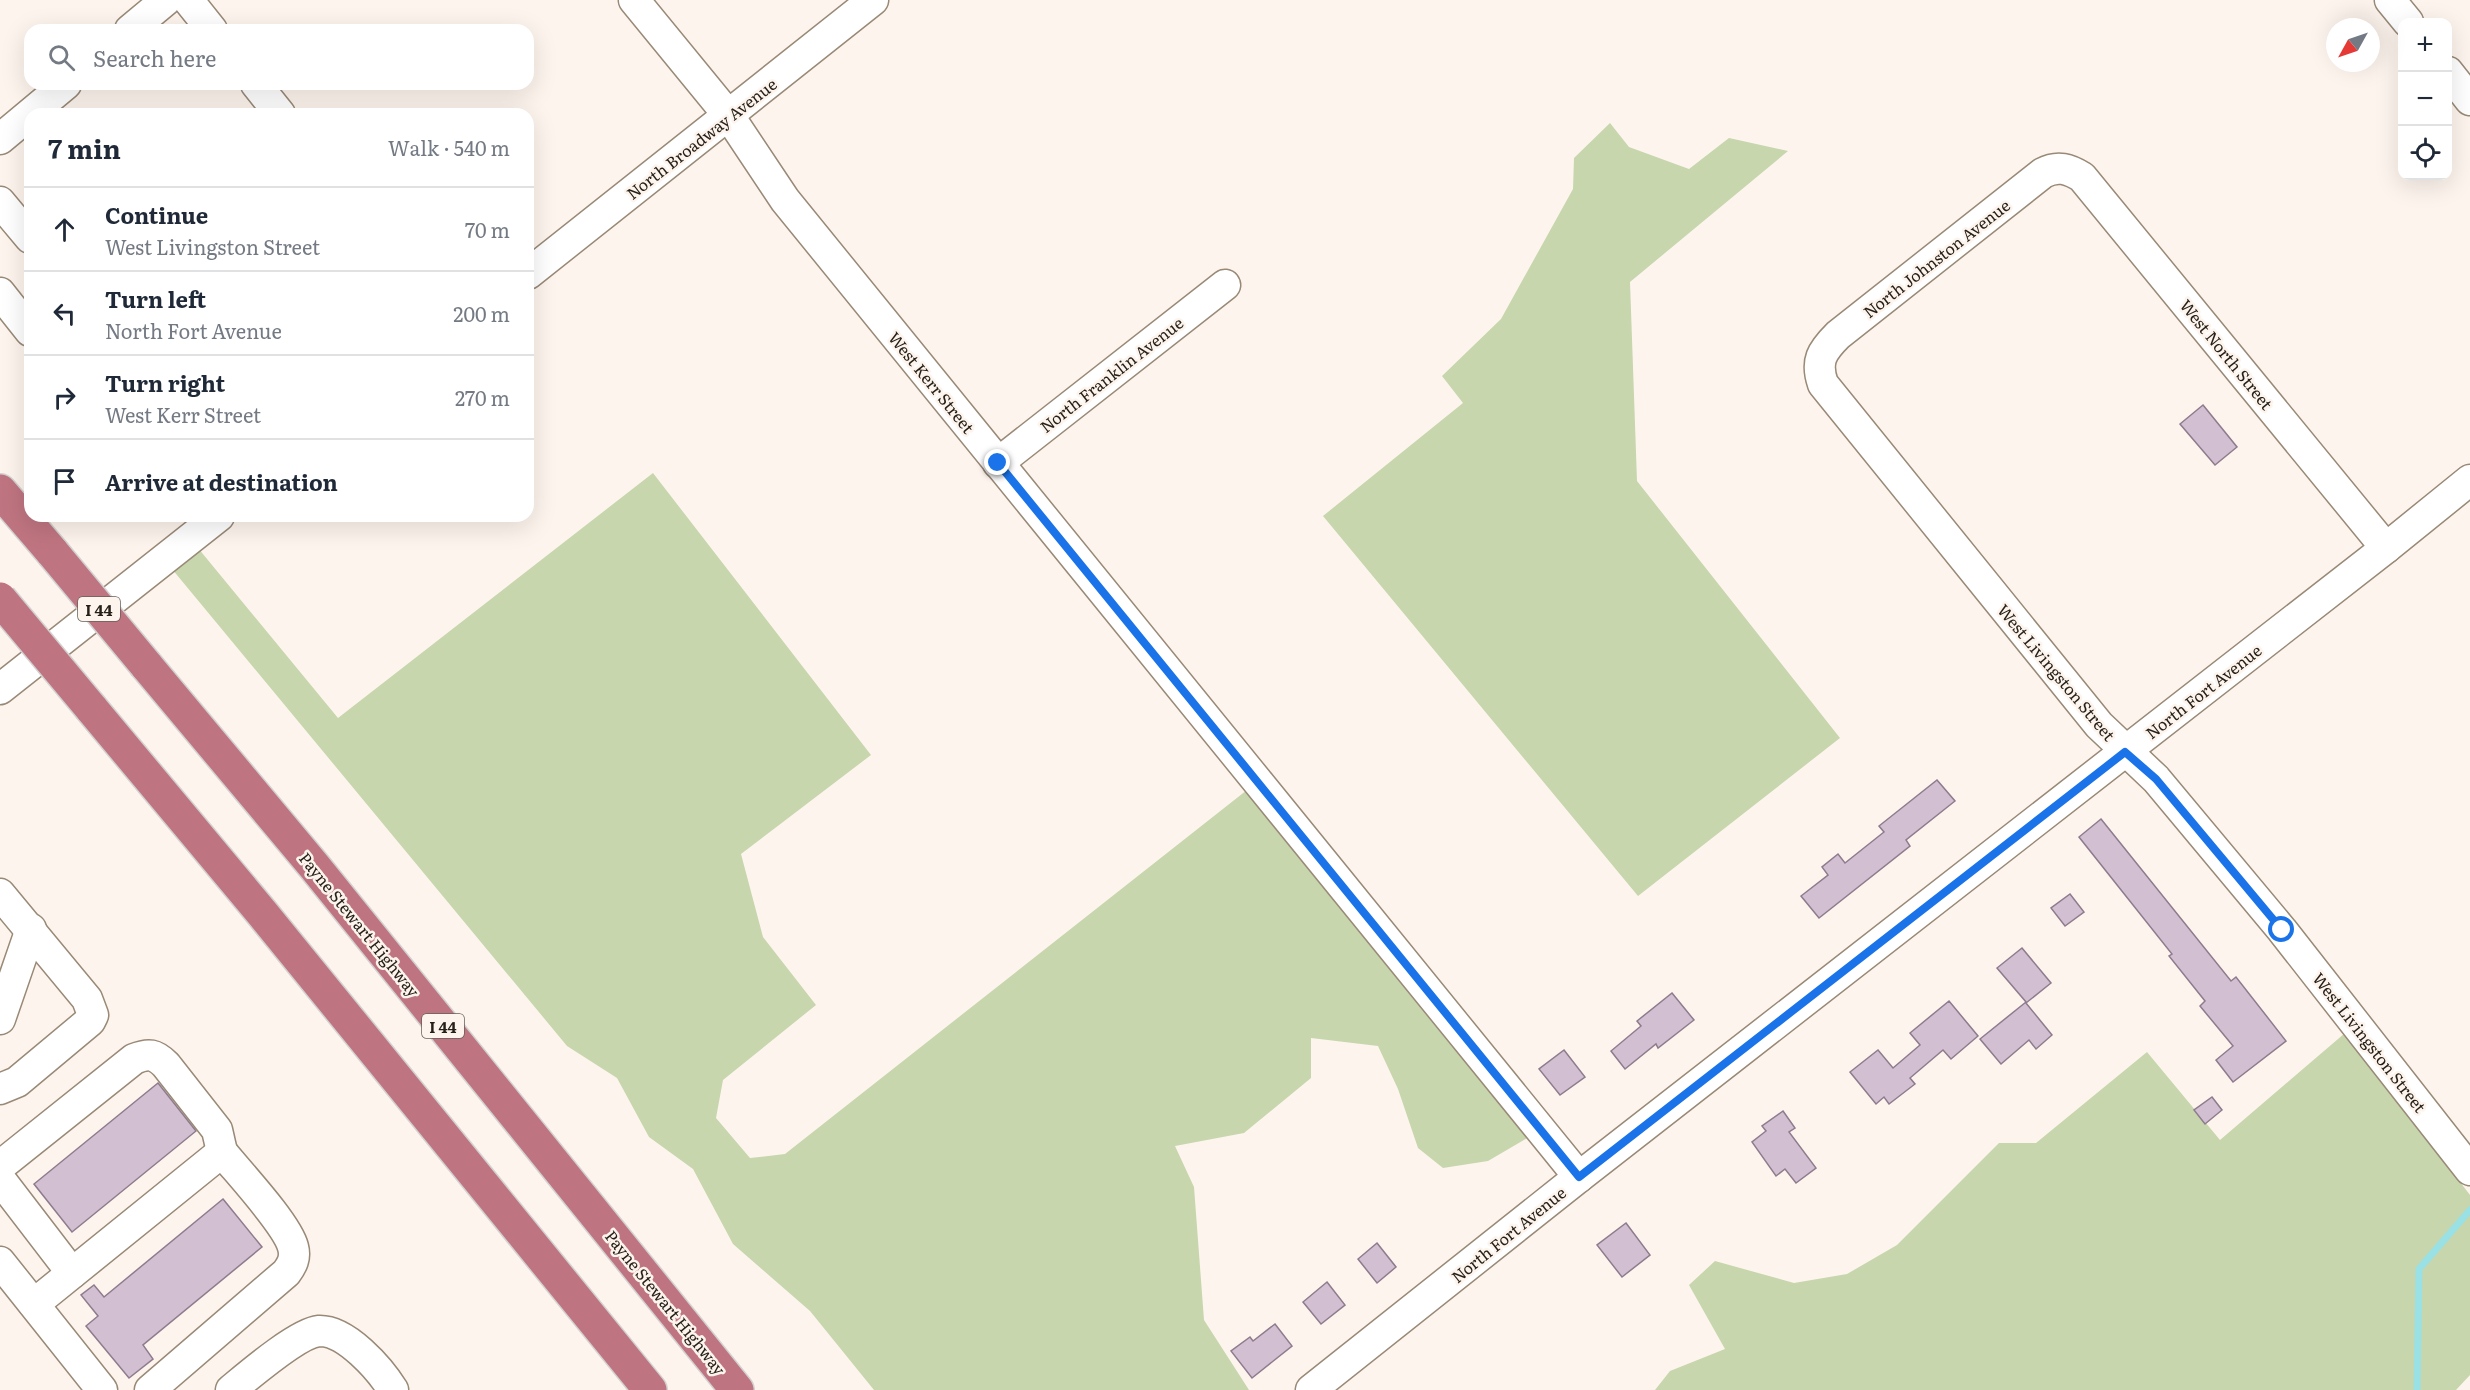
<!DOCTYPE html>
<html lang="en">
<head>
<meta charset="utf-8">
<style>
	:root { --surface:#fff; --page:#f6f6f7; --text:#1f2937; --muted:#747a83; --line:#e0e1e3 }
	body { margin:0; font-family:Literata,serif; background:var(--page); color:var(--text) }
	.controls { position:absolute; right:18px; top:18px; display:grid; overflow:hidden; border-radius:12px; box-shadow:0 6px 24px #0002 }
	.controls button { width:54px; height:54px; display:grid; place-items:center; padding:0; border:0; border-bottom:2px solid var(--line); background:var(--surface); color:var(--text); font:30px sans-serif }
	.compass { position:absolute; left:2326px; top:18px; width:54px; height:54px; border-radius:50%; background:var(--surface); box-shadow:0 6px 24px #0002; rotate:230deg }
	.stop { position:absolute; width:18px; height:18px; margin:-14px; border:4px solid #1a73e8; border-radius:50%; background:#fff }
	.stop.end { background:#1a73e8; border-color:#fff; box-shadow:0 2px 6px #0008 }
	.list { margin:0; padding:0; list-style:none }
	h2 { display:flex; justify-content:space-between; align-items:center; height:78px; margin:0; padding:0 24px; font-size:26px }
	h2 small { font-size:20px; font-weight:400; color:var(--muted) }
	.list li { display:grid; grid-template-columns:39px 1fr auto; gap:18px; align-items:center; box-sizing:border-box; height:84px; padding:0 24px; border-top:2px solid var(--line) }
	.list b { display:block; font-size:22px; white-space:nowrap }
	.list p { margin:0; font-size:20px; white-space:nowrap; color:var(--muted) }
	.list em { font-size:20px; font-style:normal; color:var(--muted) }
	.icon { flex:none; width:33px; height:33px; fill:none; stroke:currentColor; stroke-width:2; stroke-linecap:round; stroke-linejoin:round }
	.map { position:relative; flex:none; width:2470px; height:1390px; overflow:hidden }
	.search { position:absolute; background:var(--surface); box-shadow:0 6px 24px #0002; left:24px; top:24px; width:510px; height:66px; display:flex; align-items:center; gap:15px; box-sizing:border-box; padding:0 21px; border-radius:18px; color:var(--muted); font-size:22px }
	.panel { position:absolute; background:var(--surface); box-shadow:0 6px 24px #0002; left:24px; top:108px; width:510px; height:414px; border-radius:18px }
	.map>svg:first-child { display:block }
	.green { fill:#c7d6ad }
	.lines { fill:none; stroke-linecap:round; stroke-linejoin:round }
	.stream { stroke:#99e1e4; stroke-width:7 }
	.building { fill:#d2bfd2; stroke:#8e7c8e; stroke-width:1.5 }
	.minor-casing { stroke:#998977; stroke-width:33 }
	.highway-casing { stroke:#d3d2d1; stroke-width:36 }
	.minor { stroke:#fff; stroke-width:30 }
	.highway { stroke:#bf7581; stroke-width:33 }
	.highway-bridge-casing { stroke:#d3d2d1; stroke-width:36; stroke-linecap:butt }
	.highway-bridge { stroke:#bf7581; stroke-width:33 }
	.route { stroke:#1a73e8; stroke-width:8 }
	.labels { text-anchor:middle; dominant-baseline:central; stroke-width:5; stroke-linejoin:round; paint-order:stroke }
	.shield { fill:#fdf5ed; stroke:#665f58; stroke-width:1.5 }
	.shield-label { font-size:15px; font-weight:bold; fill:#251f18 }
	.street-label { font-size:16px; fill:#251f18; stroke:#fdf5ed }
</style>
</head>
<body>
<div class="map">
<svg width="2470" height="1390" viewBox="0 0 2470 1390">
	<rect width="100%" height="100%" fill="#fdf5ed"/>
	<g class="green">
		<polygon points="1610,123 1629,147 1689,169 1729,138 1788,151 1630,282 1637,481 1840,738 1638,896 1323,516 1463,403 1442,376 1501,319 1573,189 1574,158"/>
		<polygon points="653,473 871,755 741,854 763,937 816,1005 723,1080 716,1118 750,1158 785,1154 1247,790 1529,1137 1488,1161 1443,1168 1418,1148 1398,1089 1378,1046 1311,1038 1311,1078 1244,1133 1175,1146 1194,1187 1204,1320 1249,1390 874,1390 810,1311 733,1244 693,1169 649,1137 617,1078 567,1046 172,569 198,548 338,718"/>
		<polygon points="2345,1033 2470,1195 2470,1375 2456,1390 1655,1390 1670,1371 1725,1349 1689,1285 1715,1261 1794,1283 1847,1274 1897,1245 1999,1143 2036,1143 2147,1052 2220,1140"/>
	</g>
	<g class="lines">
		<polyline class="stream" points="2417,1390 2419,1269 2470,1210"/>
	</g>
	<g class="building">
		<polygon points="2203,405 2237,447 2215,465 2180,424"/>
		<polygon points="1937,780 1955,801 1906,840 1910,846 1819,918 1801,896 1828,875 1822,867 1838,854 1845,863 1884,832 1879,826"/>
		<polygon points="2101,819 2231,981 2236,977 2286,1041 2233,1082 2216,1060 2233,1046 2200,1006 2205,1001 2169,956 2172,954 2079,837"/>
		<polygon points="2070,894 2084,912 2065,926 2051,908"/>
		<polygon points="2022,948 2051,983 2026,1003 2052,1035 2036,1049 2029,1040 2001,1064 1980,1039 2026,1002 1997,968"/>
		<polygon points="1672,993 1694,1020 1658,1048 1656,1044 1625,1069 1611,1051 1641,1026 1637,1021"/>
		<polygon points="1949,1001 1978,1036 1951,1059 1943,1050 1910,1078 1915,1084 1889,1104 1884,1097 1876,1104 1850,1072 1878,1050 1893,1068 1920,1045 1910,1033"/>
		<polygon points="1564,1050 1585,1077 1560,1095 1539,1069"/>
		<polygon points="158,1083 196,1131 72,1232 34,1184"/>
		<polygon points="2212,1097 2222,1110 2205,1124 2194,1110"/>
		<polygon points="1783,1111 1795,1128 1789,1132 1816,1168 1796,1183 1785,1169 1776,1176 1752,1142 1766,1131 1762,1126"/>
		<polygon points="223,1199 262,1247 143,1345 153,1359 129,1378 86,1326 98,1316 81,1295 94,1285 104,1297"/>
		<polygon points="1626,1223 1650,1255 1622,1277 1597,1245"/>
		<polygon points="1377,1243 1396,1267 1377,1283 1358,1259"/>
		<polygon points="1327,1282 1345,1305 1321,1324 1303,1302"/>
		<polygon points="1275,1324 1292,1346 1252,1378 1231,1351 1250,1337 1253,1341"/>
	</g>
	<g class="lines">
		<defs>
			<g id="minor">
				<polyline points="188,0 212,30"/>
				<polyline points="634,0 729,116 785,200 1579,1177"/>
				<polyline points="2390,0 2408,22"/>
				<polyline points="130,30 166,0"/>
				<polyline points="2448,72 2470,100"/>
				<polyline points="256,84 280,114"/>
				<polyline points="0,139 66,84"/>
				<polyline points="0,202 30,238"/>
				<polyline points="528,274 873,0"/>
				<polyline points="0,293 30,331"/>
				<polyline points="998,463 1225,285"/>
				<path d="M 2386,548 L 2082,177 C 2069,169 2058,165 2043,173 L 1838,335 C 1822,351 1815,361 1823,384 L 2099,725 L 2156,779 L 2282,930 L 2470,1170"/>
				<polyline points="0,689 219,516"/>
				<polyline points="0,894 87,999 93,1015 90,1021 17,1082 0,1089"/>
				<polyline points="0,1019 31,929"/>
				<path d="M 0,1166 L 134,1059 C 149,1053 155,1054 166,1065 L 217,1130 L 222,1152"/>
				<polyline points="0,1179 72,1273"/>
				<polyline points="0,1262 102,1390"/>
				<path d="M 34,1304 L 222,1152 C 239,1173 287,1224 293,1247 C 296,1258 292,1265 286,1273 L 150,1390"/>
				<path d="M 231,1390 C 248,1376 298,1333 319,1331 C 346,1330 380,1369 393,1390"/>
				<polyline points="1311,1390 1579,1177 2386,548 2470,480"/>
			</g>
			<g id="highway">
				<polyline points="0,491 53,553"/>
				<polyline points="146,665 314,866 737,1390"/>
				<polyline points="91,708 262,913 650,1390"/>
			</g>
		</defs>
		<use href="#minor" class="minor-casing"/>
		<use href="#highway" class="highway-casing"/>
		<use href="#minor" class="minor"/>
		<use href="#highway" class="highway"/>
		<defs>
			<g id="highway-bridge">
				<polyline points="53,553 146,665"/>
				<polyline points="0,599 91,708"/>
			</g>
		</defs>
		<use href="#highway-bridge" class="highway-bridge-casing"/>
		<use href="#highway-bridge" class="highway-bridge"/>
	</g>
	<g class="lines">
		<polyline class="route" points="998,463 1579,1177 2125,752 2156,779 2282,930"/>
	</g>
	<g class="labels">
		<g class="shield">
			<rect x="78" y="597" width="42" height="24" rx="4.5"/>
			<rect x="422" y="1014" width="42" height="24" rx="4.5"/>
		</g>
		<g class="shield-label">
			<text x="99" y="609">I 44</text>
			<text x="443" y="1026">I 44</text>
		</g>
		<g class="street-label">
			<text transform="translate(701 138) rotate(-38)">North Broadway Avenue</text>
			<text transform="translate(1936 258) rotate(-38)">North Johnston Avenue</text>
			<text transform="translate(2227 354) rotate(51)">West North Street</text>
			<text transform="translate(1111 374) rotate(-38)">North Franklin Avenue</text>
			<text transform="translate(932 382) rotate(51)">West Kerr Street</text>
			<text transform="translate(2057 672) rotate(50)">West Livingston Street</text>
			<text transform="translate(2203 691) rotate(-38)">North Fort Avenue</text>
			<text transform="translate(360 924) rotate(51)">Payne Stewart Highway</text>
			<text transform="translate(2370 1042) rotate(52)">West Livingston Street</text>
			<text transform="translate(1508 1234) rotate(-39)">North Fort Avenue</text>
			<text transform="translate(666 1302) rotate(51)">Payne Stewart Highway</text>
		</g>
	</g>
</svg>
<div class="controls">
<button>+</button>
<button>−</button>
<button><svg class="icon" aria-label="locate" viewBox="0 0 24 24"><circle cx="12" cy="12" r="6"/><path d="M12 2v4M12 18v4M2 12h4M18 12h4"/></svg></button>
</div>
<svg class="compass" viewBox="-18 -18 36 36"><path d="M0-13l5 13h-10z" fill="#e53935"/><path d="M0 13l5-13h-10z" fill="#747a83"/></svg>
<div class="stop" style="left:2282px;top:930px"></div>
<div class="stop end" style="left:998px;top:463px"></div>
<div class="search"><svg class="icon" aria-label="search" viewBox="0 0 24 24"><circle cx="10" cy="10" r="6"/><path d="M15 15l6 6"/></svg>Search here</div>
<section class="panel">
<h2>7 min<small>Walk · 540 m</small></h2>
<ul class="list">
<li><svg class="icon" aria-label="ahead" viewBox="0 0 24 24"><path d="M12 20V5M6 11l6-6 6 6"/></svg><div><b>Continue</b><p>West Livingston Street</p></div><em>70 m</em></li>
<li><svg class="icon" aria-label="left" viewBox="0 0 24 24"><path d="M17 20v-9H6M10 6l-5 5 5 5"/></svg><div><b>Turn left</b><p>North Fort Avenue</p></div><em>200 m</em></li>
<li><svg class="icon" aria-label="right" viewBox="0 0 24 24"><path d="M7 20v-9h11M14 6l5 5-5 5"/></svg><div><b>Turn right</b><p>West Kerr Street</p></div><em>270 m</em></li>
<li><svg class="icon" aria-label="arrive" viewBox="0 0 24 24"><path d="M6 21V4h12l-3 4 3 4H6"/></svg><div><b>Arrive at destination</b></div></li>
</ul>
</section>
</div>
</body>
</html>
